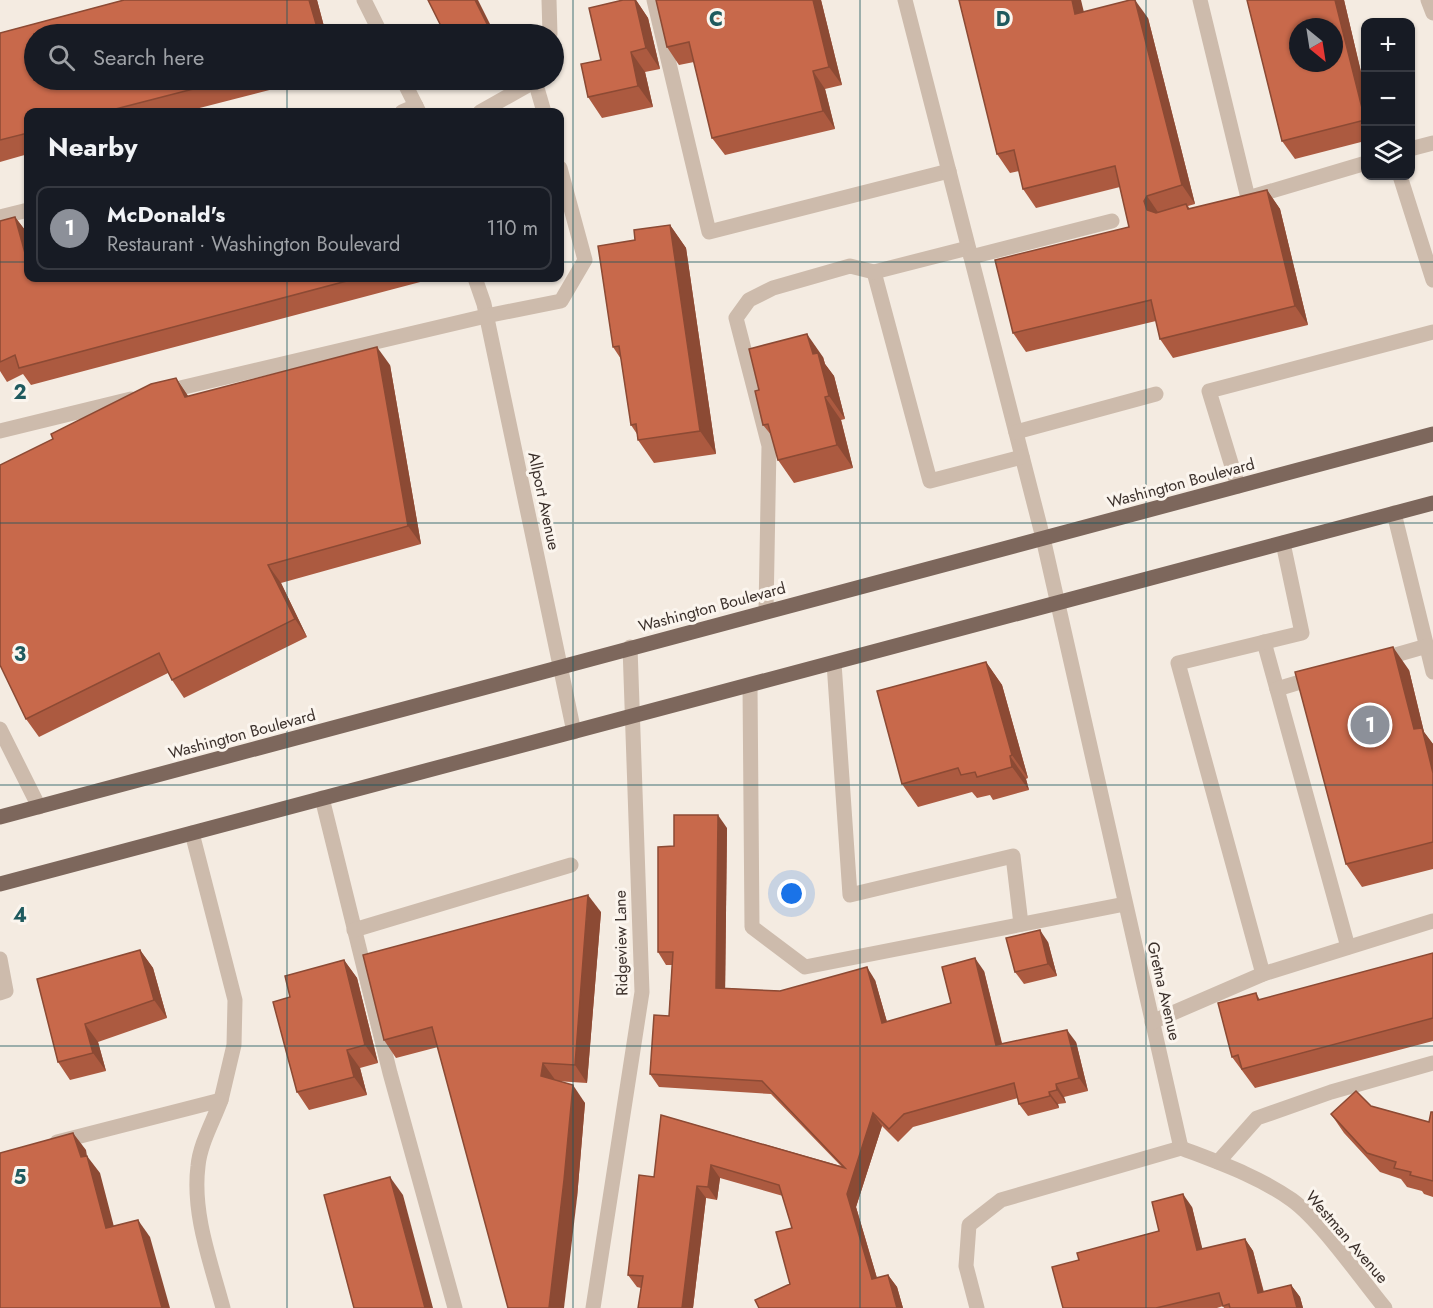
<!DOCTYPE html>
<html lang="en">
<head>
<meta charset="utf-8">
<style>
	:root { --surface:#171b24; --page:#242831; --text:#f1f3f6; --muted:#9ea1a6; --line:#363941; --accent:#8c9099 }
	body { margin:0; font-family:Jost,sans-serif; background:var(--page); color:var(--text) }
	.controls { position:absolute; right:18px; top:18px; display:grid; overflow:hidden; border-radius:12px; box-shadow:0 2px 4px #0004 }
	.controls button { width:54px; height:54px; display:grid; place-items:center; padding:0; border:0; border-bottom:2px solid var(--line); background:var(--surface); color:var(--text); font:30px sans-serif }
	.compass { position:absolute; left:1289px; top:18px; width:54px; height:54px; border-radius:50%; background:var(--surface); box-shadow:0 2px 4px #0004; rotate:150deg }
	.you { position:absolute; left:792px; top:894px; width:21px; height:21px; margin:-15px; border:4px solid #fff; border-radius:50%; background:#1a73e8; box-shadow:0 0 0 9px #1a73e833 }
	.badge { display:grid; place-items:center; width:39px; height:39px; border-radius:50%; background:var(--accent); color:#fff; font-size:20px; font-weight:700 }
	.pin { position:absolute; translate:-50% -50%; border:3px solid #fff; box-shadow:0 2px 6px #0006 }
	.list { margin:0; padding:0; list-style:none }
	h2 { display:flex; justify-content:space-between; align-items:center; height:78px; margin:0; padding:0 24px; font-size:26px }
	h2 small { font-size:20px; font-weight:400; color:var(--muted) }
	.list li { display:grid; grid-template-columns:39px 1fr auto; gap:18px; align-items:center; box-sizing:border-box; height:84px; margin:0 12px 12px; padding:0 12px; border:2px solid var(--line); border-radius:12px }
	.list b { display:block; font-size:22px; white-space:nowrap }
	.list p { margin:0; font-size:20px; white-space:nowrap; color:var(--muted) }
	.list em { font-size:20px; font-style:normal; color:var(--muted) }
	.icon { flex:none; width:33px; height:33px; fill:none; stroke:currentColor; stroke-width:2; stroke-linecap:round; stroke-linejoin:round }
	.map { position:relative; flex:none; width:1433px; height:1308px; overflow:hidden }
	.search { position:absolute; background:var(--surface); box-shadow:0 2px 4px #0004; left:24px; top:24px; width:540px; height:66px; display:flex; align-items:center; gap:15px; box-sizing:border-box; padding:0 21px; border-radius:33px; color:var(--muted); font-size:22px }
	.panel { position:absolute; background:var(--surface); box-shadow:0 2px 4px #0004; left:24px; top:108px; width:540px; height:174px; border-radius:12px }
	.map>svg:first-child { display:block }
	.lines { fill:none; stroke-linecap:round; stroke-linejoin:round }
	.minor { stroke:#cdbbac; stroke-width:15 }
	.major { stroke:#7d675c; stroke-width:15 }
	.wall { fill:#ac5a40 }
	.shaded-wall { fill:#8c4a34 }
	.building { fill:#c8694b; stroke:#8c4a34; stroke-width:1.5; fill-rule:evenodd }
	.grid { fill:none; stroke:#1f5a5e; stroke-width:1.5; stroke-opacity:0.55 }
	.labels { text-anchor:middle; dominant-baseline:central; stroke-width:6; stroke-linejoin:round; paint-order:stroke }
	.street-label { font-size:16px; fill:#3b302b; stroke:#fbf5ee }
	.grid-label { font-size:20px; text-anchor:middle; font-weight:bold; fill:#1f5a5e; stroke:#fbf5ee; stroke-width:6; stroke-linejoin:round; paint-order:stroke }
</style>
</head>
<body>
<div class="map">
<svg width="1433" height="1308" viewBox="0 0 1433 1308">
	<rect width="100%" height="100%" fill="#f4ebe1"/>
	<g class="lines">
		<g class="minor">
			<polyline points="364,0 381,34"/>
			<polyline points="549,0 550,34"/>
			<polyline points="654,0 709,232 949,171"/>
			<polyline points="905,0 1043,538 1181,1148 1001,1200 969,1225 966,1266 977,1308"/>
			<polyline points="1200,0 1248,198"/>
			<polyline points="1428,0 1433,13"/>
			<polyline points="403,80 419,112"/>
			<polyline points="535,81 544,112"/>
			<polyline points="402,112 416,106"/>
			<polyline points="480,112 537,80"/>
			<polyline points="1410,149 1433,143"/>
			<polyline points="1400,176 1433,280"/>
			<polyline points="1248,198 1366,163"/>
			<polyline points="0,217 28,210"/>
			<polyline points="968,248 874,272 930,481 1022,457"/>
			<polyline points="971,257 1112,221"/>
			<polyline points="475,278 484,304 574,732"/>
			<polyline points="163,392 486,316 561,301 585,260 560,168"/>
			<polyline points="0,431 131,399"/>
			<polyline points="1016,432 1156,394"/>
			<polyline points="1238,486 1209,391 1433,332"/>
			<polyline points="1394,513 1433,672"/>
			<polyline points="766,611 769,446 736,318 749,300 773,288 850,266 874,272"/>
			<polyline points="1264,642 1348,947"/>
			<polyline points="1378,660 1427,646"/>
			<polyline points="834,663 850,895 1013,856 1021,924"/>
			<polyline points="750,685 752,927 805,967 1125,904"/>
			<polyline points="1277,689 1317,677"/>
			<polyline points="0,729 39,807"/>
			<polyline points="322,798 390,1073 455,1308"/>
			<polyline points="192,833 235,1000 234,1045 221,1100"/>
			<polyline points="354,930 571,865"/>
			<polyline points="0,959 6,991 0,993"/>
			<polyline points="1263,974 1178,663 1302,633 1283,543"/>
			<polyline points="1152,1022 1263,974 1433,921"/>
			<path d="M 57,1142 L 221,1100 C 213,1122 200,1144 198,1166 C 192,1214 211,1263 223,1308"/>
			<path d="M 1181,1148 C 1220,1163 1258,1176 1292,1200 C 1322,1222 1360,1278 1385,1308"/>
			<polyline points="1218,1162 1257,1118 1331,1092 1433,1063"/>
			<polyline points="593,1308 642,992 630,647"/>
		</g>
		<g class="major">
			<polyline points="0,817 1433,434"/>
			<polyline points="0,884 1433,503"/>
		</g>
	</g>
	<g class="wall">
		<polygon points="124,0 317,0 326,34 34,34 34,80 308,80 184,112 28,112 28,154 0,162 0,33"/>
		<polygon points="623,0 636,0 648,18 660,69 645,72 653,107 602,118 588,97"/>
		<polygon points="656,0 821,0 842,85 825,89 835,129 725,155 712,138 694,62 679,65 667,47"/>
		<polygon points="1247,0 1344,0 1365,89 1365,141 1295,159 1282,141"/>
		<polygon points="1084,12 1148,18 1195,204 1188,206 1190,209 1267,190 1280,209 1308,325 1173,358 1160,339 1156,321 1026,352 1013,333 1129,227 1120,187 1036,208 1023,189 1019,171 1010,173 997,154"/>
		<polygon points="470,80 478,80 472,82"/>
		<polygon points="15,217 28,234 28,278 423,278 424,281 31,385 23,374 7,382 0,371 0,221"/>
		<polygon points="670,225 686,248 716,454 654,463 638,440 637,434 631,425 621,359 613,347 635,240"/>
		<polygon points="823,357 825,364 834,376 845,419 841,420 853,468 794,483 778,460 772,436 763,425"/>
		<polygon points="390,365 421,544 281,583 307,637 184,698 172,680 168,673 39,737 26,719 176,378 188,396"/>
		<polygon points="986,662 1002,685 1028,778 1026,779 1029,790 993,800 990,795 977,798 972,792 918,807 902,784"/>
		<polygon points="1409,670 1424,732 1433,744 1433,869 1362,887 1346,864"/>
		<polygon points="727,828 725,988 780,991 875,980 887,1022 951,1003 984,971 1002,1043 1076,1042 1088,1091 1064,1097 1066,1103 1058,1104 1059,1108 1028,1116 1019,1104 1018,1098 913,1127 898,1142 882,1126 856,1207 877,1278 888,1275 897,1287 903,1308 759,1308 790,1284 792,1228 783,1196 720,1178 717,1200 706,1198 693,1308 638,1308 641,1288 637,1287 628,1275 654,1177 661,1115 841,1166 771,1094 659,1087 650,1074 669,1016 672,965 666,965 658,952 674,846"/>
		<polygon points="601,912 587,1083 556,1081 585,1103 577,1198 438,1047 396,1058 384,1040"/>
		<polygon points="1048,942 1057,976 1024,984 1015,972"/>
		<polygon points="140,950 153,968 167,1018 98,1042 106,1071 70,1080 58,1062 37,979"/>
		<polygon points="1433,953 1433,1041 1255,1088 1232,1057 1256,993 1260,1000"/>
		<polygon points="344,960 357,978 378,1063 360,1068 367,1095 309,1110 297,1092 290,997"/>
		<polygon points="1371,1106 1429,1122 1433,1112 1433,1197 1424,1194 1422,1191 1407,1187 1401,1179 1380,1172 1344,1133 1331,1114"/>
		<polygon points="1192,1207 1202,1249 1245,1239 1253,1251 1264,1292 1291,1285 1300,1297 1303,1308 1224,1308 1223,1306 1217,1308 1063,1308 1079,1260 1159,1231"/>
	</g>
	<g class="shaded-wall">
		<polygon points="309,0 317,0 326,34 319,34"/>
		<polygon points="475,0 478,0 495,34 492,34"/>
		<polygon points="635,0 636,0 648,18 660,69 646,48"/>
		<polygon points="813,0 821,0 842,85 829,67"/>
		<polygon points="1072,0 1081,0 1089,33 1075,14"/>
		<polygon points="1135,0 1148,18 1195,204 1182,185"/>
		<polygon points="1335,0 1344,0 1365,89 1365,121"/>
		<polygon points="631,52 645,72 653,107 638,86"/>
		<polygon points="813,71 825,89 835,129 823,111"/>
		<polygon points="1267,190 1280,209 1308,325 1295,306"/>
		<polygon points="1147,196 1160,215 1147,210 1144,201"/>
		<polygon points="15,217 28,234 28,264"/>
		<polygon points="670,225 686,248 716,454 700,431"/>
		<polygon points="807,334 823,357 825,364 834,376 845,419 829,396 813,354"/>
		<polygon points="377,347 390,365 421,544 408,526"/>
		<polygon points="176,378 188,396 185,397"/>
		<polygon points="825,397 841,420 853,468 837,445"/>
		<polygon points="268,565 281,583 307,637 295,619"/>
		<polygon points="1393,647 1409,670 1424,732 1433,744 1433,773 1414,729"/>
		<polygon points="986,662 1002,685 1028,778 1012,755"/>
		<polygon points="1010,756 1026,779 1029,790 1012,767"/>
		<polygon points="718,815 727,828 725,1000 716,988"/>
		<polygon points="588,895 601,912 587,1083 575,1065"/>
		<polygon points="1040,930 1048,942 1057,976 1048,964"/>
		<polygon points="140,950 153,968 167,1018 154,1000"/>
		<polygon points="975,958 984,971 1005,1057 996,1045"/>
		<polygon points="344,960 357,978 378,1063 365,1045"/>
		<polygon points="867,967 875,980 891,1036 882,1023"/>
		<polygon points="85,1024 98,1042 106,1071 93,1053"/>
		<polygon points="1067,1030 1076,1042 1088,1091 1079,1078"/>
		<polygon points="347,1050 360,1068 367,1095 354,1077"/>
		<polygon points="543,1063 556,1081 541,1076"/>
		<polygon points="1056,1084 1064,1097 1066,1103 1057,1090"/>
		<polygon points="573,1085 585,1103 577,1198 564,1308 549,1308"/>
		<polygon points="1049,1092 1058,1104 1059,1108 1050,1096"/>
		<polygon points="873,1113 882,1126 856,1207 881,1292 872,1279 847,1194"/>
		<polygon points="73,1133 86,1150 87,1156 100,1173 119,1246 106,1228 81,1157"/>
		<polygon points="711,1165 720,1178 717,1200 708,1187"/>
		<polygon points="390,1177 403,1195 433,1308 425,1308"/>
		<polygon points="697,1186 706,1198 693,1308 682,1308"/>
		<polygon points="1183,1194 1192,1207 1206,1263 1197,1250"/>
		<polygon points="138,1220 150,1237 170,1308 162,1308"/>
		<polygon points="1245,1239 1253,1251 1267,1306 1258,1293"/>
		<polygon points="888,1275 897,1287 903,1308 897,1308"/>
		<polygon points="1291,1285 1300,1297 1303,1308 1297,1308"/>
	</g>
	<g class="building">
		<polygon points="124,0 309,0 319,34 34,34 34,80 228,80 104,112 28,112 28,133 0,140 0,33"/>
		<polygon points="428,0 475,0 492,34 445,34"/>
		<polygon points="623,0 635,0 646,48 631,52 638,86 588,97 581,64 601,60 589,8"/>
		<polygon points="656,0 813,0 829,67 813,71 823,111 712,138 689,42 667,47"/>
		<polygon points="959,0 1072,0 1075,14 1130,0 1135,0 1182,185 1147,196 1144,201 1147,210 1156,213 1186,204 1188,209 1267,190 1295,306 1160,339 1151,300 1013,333 995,260 1129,227 1115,166 1023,189 1014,150 997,154"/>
		<path d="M 1247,0 L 1335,0 L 1365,120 L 1282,141 ZM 1298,27 L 1334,27 L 1334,63 L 1298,63 Z"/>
		<polygon points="15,217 28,264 28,278 358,278 19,368 15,355 0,362 0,221"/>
		<polygon points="670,225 700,431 638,440 636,424 631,425 619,346 613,347 598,246 635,240 634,230"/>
		<polygon points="807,334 813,354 818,353 829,396 825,397 837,445 778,460 768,424 763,425 755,391 759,390 749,349"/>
		<polygon points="377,347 408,526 268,565 295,619 172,680 159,653 26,719 0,665 0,465 53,439 51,434 151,384 176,378 185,397"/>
		<polygon points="1393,647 1414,729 1422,728 1433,773 1433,842 1346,864 1295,672"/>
		<polygon points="986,662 1012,755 1010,756 1012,767 977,777 975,772 961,775 958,768 902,784 877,691"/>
		<polygon points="674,815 718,815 716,988 780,991 867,967 882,1023 951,1003 942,967 975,958 996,1045 1067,1030 1079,1078 1056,1084 1057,1090 1049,1092 1050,1096 1019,1104 1014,1083 904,1114 889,1129 873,1113 847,1194 872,1279 888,1275 897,1308 759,1308 755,1300 790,1284 776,1232 792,1228 779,1185 711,1165 708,1187 697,1186 682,1308 638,1308 643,1276 628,1275 639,1175 654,1177 661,1115 845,1168 762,1081 650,1074 654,1015 669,1016 673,952 658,952 658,847 674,846"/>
		<polygon points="588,895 575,1065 543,1063 541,1076 573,1085 564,1180 549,1308 508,1308 432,1027 384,1040 363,955"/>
		<polygon points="1040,930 1048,964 1015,972 1006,938"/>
		<polygon points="140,950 154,1000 85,1024 93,1053 58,1062 37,979"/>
		<polygon points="1433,953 1433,1018 1242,1069 1238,1055 1232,1057 1218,1003 1256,993 1258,1000"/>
		<polygon points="344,960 365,1045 347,1050 354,1077 297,1092 273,1002 290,997 285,976"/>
		<polygon points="1356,1091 1371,1106 1429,1122 1431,1112 1433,1112 1433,1181 1410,1175 1411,1172 1394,1168 1396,1162 1367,1153 1331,1114"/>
		<polygon points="73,1133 81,1157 87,1156 106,1228 138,1220 162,1308 0,1308 0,1153"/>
		<polygon points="390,1177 425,1308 354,1308 324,1195"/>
		<polygon points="1183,1194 1197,1250 1245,1239 1258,1293 1291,1285 1297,1308 1230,1308 1229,1304 1223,1306 1219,1293 1156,1308 1063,1308 1052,1267 1079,1260 1077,1253 1159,1231 1152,1202"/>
	</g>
	<path class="grid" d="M 287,0 L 287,34M 573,0 L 573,1308M 860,0 L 860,1308M 1146,0 L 1146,1308M 287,80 L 287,112M 0,262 L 28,262M 560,262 L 1433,262M 287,278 L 287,1308M 0,523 L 1433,523M 0,785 L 1433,785M 0,1046 L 1433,1046"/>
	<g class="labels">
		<g class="street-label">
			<text transform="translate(1181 483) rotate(-15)">Washington Boulevard</text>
			<text transform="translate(544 501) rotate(78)">Allport Avenue</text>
			<text transform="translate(712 607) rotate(-15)">Washington Boulevard</text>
			<text transform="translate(242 734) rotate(-15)">Washington Boulevard</text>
			<text transform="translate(621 943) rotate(-91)">Ridgeview Lane</text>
			<text transform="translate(1164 991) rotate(77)">Gretna Avenue</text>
			<text transform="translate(1347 1237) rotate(49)">Westman Avenue</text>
		</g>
	</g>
	<g class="grid-label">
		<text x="716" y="26">C</text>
		<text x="1003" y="26">D</text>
		<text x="20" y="399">2</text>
		<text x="20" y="661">3</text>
		<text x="20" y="922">4</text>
		<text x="20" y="1184">5</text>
	</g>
</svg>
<div class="controls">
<button>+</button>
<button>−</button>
<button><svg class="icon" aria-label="layers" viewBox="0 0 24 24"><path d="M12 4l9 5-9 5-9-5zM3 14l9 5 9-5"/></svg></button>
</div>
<svg class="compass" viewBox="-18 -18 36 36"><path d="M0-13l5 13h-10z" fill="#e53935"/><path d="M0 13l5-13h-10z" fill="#9ea1a6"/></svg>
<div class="you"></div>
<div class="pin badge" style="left:1370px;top:725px">1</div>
<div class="search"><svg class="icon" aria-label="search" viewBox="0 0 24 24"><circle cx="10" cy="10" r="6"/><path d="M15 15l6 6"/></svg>Search here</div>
<section class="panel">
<h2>Nearby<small></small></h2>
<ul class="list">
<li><span class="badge">1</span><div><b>McDonald's</b><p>Restaurant · Washington Boulevard</p></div><em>110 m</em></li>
</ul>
</section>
</div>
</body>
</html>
